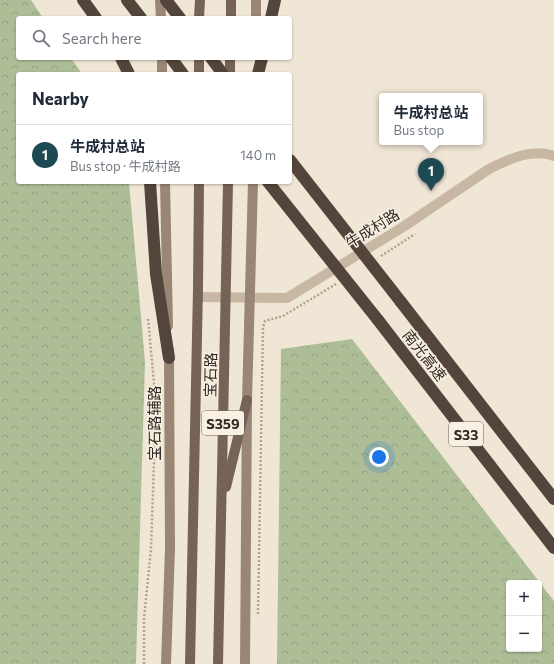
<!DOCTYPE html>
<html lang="en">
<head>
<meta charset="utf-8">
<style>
	:root { --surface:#fff; --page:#f2f2f3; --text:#1f2937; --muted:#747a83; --line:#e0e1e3; --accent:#1c4952 }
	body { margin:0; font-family:Commissioner,"Noto Sans SC",sans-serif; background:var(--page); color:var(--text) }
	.controls { position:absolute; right:12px; bottom:12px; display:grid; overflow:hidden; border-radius:4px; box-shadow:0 1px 3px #0004 }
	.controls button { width:36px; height:36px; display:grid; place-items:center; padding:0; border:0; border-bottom:1px solid var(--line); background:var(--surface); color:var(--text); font:20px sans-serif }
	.you { position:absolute; left:379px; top:457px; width:14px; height:14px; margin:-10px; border:3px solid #fff; border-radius:50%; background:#1a73e8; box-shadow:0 0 0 6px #1a73e833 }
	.badge { display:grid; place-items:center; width:26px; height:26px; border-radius:50%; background:var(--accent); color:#fff; font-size:13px; font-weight:700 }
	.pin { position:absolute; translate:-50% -33px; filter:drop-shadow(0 1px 2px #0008) }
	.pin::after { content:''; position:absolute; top:21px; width:14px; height:12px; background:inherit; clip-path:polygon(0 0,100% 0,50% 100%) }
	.popup { position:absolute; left:379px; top:93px; width:104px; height:52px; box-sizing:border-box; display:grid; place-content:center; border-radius:4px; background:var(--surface); filter:drop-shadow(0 1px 3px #0005); font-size:13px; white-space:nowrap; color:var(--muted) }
	.popup b { font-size:15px; color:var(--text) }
	.popup::after { content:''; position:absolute; left:50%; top:100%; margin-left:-8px; border:8px solid transparent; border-top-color:var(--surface) }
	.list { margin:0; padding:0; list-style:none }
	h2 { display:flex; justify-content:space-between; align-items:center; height:52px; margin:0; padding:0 16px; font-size:17px }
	h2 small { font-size:13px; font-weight:400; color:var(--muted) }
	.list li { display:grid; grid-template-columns:26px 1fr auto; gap:12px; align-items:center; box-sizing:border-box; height:60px; padding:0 16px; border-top:1px solid var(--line) }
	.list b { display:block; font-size:15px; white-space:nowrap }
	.list p { margin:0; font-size:13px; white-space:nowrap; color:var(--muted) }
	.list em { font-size:13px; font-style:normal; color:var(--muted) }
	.icon { flex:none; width:22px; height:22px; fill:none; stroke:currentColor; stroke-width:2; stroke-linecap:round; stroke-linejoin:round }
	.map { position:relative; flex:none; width:554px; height:664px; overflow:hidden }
	.search { position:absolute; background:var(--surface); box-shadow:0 1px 3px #0004; left:16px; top:16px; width:276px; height:44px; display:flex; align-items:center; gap:10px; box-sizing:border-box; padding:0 14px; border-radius:4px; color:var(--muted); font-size:15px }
	.panel { position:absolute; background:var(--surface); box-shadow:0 1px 3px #0004; left:16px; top:72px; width:276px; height:112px; border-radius:4px }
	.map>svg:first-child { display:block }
	.forest { fill:url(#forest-crowns); fill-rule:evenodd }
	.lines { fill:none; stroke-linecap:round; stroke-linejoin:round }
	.path { stroke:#b3a18e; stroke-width:2.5; stroke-dasharray:2 2; stroke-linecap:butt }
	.tertiary { stroke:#c7b7a3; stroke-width:10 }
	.secondary { stroke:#9a8675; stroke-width:10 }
	.primary { stroke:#746356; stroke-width:10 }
	.motorway { stroke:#53453c; stroke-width:12 }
	.motorway-bridge { stroke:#53453c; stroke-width:12 }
	.labels { text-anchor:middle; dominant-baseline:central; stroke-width:3; stroke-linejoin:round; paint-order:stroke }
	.shield { fill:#f8f0e2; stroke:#6d655e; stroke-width:1 }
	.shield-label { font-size:14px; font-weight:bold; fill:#322a25 }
	.street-label { font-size:15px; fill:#322a25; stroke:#f8f0e2 }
</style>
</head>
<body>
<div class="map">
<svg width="554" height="664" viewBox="0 0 554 664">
	<defs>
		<pattern id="forest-crowns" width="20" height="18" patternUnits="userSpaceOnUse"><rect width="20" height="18" fill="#adbe97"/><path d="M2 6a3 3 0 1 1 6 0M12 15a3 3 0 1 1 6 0" fill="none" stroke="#95a382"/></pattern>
	</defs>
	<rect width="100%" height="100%" fill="#f0e6d6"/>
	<g class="forest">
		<polygon points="0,0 31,0 43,18 18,18 18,58 71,58 82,74 18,74 18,182 129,182 145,362 136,664 0,664"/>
		<path d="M 352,339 L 554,601 L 554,664 L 277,664 L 281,349 ZM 509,583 L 539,583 L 539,649 L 509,649 Z"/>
	</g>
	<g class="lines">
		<g class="path">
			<polyline points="381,256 415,234"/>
			<polyline points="258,614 263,327 265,321 283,316 336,284"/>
			<polyline points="144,664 144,619 151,548 156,405 148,318"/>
		</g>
		<path class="tertiary" d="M 198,297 L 287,298 L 403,227 L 489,169 C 509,159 532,148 554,156"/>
		<g class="secondary">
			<polyline points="160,0 161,18"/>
			<polyline points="256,18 256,0"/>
			<polyline points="162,58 162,74"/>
			<polyline points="165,182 168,326"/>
			<polyline points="166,664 170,548 169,350"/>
			<polyline points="245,664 247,400 253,182"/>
		</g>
		<g class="primary">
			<polyline points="199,18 200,0"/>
			<polyline points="231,18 231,0"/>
			<polyline points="199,74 199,58"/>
			<polyline points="230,74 230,58"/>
			<polyline points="226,487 247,400"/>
			<polyline points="190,664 198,289 199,182"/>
			<polyline points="218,664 228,182"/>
		</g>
		<g class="motorway">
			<polyline points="83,0 96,18"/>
			<polyline points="127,0 141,18"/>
			<polyline points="166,0 180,18"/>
			<polyline points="271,18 275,0"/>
			<polyline points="121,58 129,74"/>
			<polyline points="171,58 183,74"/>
			<polyline points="211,58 223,74"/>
			<polyline points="258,74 262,58"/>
			<polyline points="150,182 156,274 169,358"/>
			<polyline points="401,302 554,499"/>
			<polyline points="378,320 554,548"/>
		</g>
		<g class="motorway-bridge">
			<polyline points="290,160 401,302"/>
			<polyline points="268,182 378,320"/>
		</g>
	</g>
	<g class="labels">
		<g class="shield">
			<rect x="202" y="411" width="42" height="24" rx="3"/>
			<rect x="449" y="422" width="34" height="24" rx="3"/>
		</g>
		<g class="shield-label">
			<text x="223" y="423">S359</text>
			<text x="466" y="434">S33</text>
		</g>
		<g class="street-label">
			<text transform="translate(372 228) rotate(-32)">牛成村路</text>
			<text transform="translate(425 355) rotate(52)">南光高速</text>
			<text transform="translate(210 375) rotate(-89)">宝石路</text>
			<text transform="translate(154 423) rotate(-90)">宝石路辅路</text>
		</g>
	</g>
</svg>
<div class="controls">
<button>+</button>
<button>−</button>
</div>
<div class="you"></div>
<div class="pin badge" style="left:431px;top:191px">1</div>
<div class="popup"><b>牛成村总站</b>Bus stop</div>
<div class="search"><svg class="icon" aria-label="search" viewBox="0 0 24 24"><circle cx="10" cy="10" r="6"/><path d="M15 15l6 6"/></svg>Search here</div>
<section class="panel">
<h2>Nearby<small></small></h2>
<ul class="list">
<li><span class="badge">1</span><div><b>牛成村总站</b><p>Bus stop · 牛成村路</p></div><em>140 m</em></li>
</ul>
</section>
</div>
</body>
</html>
